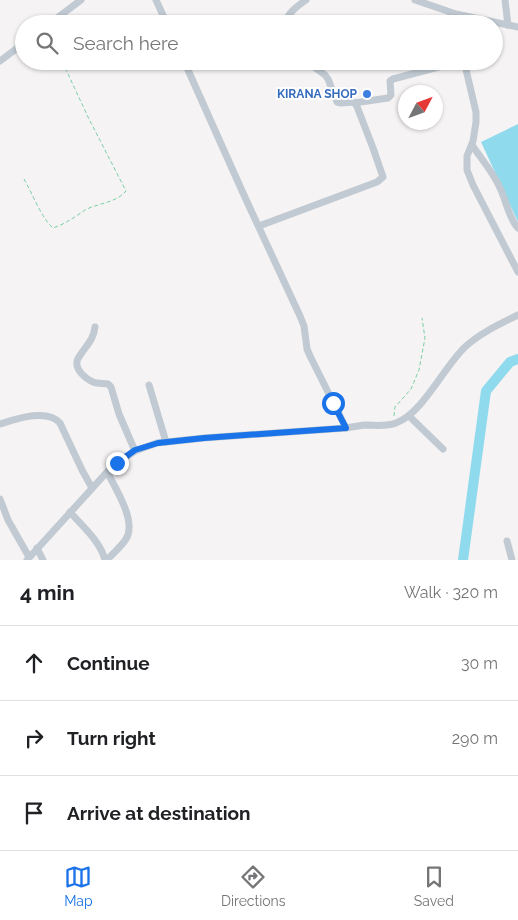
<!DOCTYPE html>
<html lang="en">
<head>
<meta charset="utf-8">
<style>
	:root { --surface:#fff; --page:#f6f6f6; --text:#202124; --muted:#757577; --line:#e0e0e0; --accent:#1a73e8 }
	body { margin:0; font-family:Raleway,sans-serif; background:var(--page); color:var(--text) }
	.compass { position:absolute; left:398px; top:85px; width:45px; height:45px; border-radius:50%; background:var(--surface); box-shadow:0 1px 4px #0004; rotate:49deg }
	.stop { position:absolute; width:15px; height:15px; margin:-11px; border:4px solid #1a73e8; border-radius:50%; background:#fff }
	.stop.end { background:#1a73e8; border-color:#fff; box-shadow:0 1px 5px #0008 }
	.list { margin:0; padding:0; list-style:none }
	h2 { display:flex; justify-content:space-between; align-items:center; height:65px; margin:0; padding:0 20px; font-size:21px }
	h2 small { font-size:16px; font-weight:400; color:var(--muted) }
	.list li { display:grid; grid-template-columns:32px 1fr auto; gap:15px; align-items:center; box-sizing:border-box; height:75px; padding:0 20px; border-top:1px solid var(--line) }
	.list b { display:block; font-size:19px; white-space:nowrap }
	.list em { font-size:16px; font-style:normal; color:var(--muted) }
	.icon { flex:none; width:28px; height:28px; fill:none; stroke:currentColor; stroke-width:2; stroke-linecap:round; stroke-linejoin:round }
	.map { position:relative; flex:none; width:518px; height:560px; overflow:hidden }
	.search { position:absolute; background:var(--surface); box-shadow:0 1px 4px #0004; left:15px; right:15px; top:15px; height:55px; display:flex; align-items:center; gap:12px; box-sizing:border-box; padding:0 18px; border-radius:28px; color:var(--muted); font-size:19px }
	.sheet { height:290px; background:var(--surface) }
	nav { display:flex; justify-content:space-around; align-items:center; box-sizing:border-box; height:70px; border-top:1px solid var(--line); background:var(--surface); font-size:14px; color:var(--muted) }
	nav a { display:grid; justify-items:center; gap:2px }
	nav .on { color:var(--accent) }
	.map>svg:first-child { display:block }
	.water { fill:#90daee }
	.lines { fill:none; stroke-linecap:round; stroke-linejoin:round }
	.river { stroke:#90daee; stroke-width:10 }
	.path { stroke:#7ad0a6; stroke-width:1; stroke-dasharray:4 2.5; stroke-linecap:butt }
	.minor { stroke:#c1cad2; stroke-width:7 }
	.route { stroke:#1a73e8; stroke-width:6 }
	.shop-dot { fill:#3f7fe0; stroke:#fff; stroke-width:2 }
	.labels { text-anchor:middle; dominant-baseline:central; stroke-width:4; stroke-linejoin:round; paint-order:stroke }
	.shop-label { font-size:12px; font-weight:bold; fill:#366cbe; stroke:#fff; text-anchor:end }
</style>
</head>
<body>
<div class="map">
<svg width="518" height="560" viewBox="0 0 518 560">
	<rect width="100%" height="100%" fill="#f5f3f3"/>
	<polygon class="water" points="518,124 518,222 481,142"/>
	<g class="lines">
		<polyline class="river" points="463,560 486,391 510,362 518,359"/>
		<g class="path">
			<path d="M 24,179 C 32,193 42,219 53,228 C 65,224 75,217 85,210 C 98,203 116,203 126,191 L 88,117 L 62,61"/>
			<polyline points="394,416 395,407 411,389 419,370 425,338 422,318"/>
		</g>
		<g class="minor">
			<polyline points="156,0 167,24"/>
			<polyline points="415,0 456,14 518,27"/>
			<polyline points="505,0 508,25"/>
			<polyline points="49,24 81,0"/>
			<path d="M 284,24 C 288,13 296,7 306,0"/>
			<polyline points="0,61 24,43"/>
			<polyline points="184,61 243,193 300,316 304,326 307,349 310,356 346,428"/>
			<polyline points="464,61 476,112 476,122 473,141 467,156 467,170 473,185 518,272"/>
			<polyline points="354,103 388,98 391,95 390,81 393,79 461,61"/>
			<path d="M 472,145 C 482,160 493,172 500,188 C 506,200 509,219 518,228"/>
			<polyline points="259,226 377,182 383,177 373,148 356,104 353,102 341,103 337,102 328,79 325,75 306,61"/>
			<path d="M 95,327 C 94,337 89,343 83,351 C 81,354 78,358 77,361 C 75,370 86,379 93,382 C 98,384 103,383 108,384 L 111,387 L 119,414 L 135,451"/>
			<polyline points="149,385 166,442"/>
			<polyline points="409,416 443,449"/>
			<path d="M 0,424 C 16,419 47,408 60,423 L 82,470 L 92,488"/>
			<path d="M 107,472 C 116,489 137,522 126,539 C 121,547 113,553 107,560"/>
			<polyline points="0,499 8,520 29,557"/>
			<path d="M 70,512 C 83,527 100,541 105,560"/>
			<polyline points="507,541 512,560"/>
			<polyline points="37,548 43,560"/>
			<path d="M 27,560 L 107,472 L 117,463 L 135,451 L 157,443 L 204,438 L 346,428 C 352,427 358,426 365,425 C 375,425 386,427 396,423 C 423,413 443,368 465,347 C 480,333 500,324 518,315"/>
		</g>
	</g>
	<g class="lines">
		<polyline class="route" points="117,463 135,450 158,443 204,438 346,428 333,403"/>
	</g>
	<circle class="shop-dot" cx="367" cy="94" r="5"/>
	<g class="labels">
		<g class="shop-label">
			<text x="357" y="94">KIRANA SHOP</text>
		</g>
	</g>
</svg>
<svg class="compass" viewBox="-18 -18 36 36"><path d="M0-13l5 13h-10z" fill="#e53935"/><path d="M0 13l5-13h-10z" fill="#757577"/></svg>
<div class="stop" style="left:333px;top:403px"></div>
<div class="stop end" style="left:117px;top:463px"></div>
<div class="search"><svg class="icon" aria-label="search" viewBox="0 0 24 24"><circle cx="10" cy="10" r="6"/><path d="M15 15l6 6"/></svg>Search here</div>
</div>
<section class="sheet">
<h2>4 min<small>Walk · 320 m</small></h2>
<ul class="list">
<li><svg class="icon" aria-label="ahead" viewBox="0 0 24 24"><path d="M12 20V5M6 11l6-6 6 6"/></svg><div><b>Continue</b></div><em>30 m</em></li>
<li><svg class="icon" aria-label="right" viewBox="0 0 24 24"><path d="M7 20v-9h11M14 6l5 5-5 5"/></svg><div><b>Turn right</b></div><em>290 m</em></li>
<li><svg class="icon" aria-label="arrive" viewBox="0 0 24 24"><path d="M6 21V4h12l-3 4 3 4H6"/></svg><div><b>Arrive at destination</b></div></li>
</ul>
</section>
<nav>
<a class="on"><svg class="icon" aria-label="map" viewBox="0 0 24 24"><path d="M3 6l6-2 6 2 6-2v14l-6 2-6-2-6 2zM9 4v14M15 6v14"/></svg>Map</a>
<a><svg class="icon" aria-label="directions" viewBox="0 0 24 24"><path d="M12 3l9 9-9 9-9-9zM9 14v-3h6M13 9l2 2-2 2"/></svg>Directions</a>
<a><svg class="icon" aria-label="saved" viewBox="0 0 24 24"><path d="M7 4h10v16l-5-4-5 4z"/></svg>Saved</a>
</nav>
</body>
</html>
